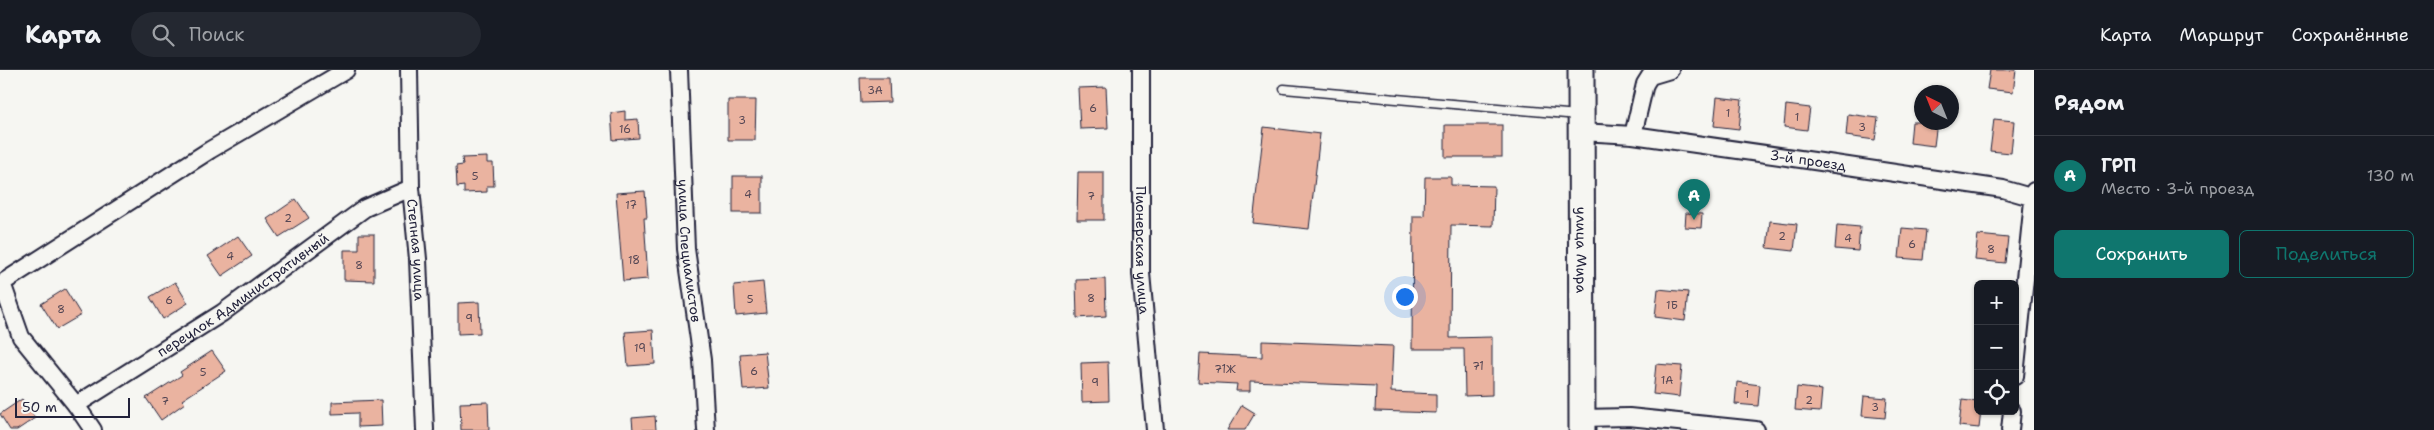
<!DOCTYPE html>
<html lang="ru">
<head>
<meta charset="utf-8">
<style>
	:root { --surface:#171b24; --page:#242831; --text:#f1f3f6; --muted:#9ea1a6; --line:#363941; --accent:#0f766e }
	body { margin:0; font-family:"Shantell Sans",sans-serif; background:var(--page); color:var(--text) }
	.controls { position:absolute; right:15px; bottom:15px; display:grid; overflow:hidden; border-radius:8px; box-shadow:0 1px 4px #0004 }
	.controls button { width:45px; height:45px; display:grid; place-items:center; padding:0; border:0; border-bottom:1px solid var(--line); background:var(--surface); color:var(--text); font:25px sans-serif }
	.compass { position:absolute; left:1914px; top:15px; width:45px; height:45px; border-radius:50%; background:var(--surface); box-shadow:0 1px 4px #0004; rotate:317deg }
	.scale { position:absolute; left:15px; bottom:12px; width:115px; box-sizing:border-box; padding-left:5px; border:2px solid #22223b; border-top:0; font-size:14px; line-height:18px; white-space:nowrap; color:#22223b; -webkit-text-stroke:4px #f6f6f2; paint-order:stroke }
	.you { position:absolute; left:1404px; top:226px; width:18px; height:18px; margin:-12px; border:4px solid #fff; border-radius:50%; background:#1a73e8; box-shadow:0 0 0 8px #1a73e833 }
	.badge { display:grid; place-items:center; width:32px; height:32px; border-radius:50%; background:var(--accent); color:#fff; font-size:16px; font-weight:700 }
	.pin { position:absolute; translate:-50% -41px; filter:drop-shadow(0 1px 2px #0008) }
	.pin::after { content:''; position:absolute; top:26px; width:18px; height:15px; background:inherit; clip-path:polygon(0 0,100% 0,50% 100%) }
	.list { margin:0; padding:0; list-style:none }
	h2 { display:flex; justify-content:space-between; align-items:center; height:65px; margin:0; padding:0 20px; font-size:21px }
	h2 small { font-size:16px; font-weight:400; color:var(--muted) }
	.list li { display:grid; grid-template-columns:32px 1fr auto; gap:15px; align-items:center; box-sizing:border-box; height:80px; padding:0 20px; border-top:1px solid var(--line) }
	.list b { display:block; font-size:19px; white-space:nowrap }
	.list p { margin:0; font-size:16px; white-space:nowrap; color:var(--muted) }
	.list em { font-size:16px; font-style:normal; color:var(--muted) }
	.actions { display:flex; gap:10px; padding:15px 20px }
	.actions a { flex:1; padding:11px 0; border:1px solid var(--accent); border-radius:8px; text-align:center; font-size:18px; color:var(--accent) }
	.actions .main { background:var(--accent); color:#fff }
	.icon { flex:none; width:28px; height:28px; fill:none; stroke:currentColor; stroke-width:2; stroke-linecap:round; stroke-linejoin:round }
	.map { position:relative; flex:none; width:2034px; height:360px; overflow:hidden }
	header { display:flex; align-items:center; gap:30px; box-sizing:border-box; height:70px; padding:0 25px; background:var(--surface); border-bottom:1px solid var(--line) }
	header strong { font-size:24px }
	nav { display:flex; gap:28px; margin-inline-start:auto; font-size:18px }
	.search { width:350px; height:45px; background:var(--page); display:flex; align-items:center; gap:12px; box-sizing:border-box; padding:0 18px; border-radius:28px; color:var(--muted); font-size:19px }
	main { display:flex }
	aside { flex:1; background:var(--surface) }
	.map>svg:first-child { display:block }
	.building { fill:#eab3a0; stroke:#22223b }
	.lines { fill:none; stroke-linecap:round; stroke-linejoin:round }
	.service-casing { stroke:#22223b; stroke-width:11 }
	.minor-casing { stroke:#22223b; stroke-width:20 }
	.primary-casing { stroke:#22223b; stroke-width:29 }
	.service { stroke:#f6f6f2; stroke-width:8 }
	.minor { stroke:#f6f6f2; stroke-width:16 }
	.primary { stroke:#f6f6f2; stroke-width:25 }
	.labels { text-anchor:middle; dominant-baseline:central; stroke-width:4; stroke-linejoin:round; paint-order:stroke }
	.number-label { font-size:11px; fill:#544654 }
	.street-label { font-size:14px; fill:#22223b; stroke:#f6f6f2 }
</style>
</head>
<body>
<header>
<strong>Карта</strong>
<div class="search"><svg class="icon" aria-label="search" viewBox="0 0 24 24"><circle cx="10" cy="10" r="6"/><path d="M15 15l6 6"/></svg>Поиск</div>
<nav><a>Карта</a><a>Маршрут</a><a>Сохранённые</a></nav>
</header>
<main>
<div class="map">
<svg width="2034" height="360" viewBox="0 0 2034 360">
	<rect width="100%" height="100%" fill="#f6f6f2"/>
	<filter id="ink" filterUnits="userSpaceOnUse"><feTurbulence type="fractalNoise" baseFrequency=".02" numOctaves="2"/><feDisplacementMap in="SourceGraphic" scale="10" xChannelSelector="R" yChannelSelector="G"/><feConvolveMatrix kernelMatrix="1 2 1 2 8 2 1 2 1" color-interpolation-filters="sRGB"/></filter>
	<g filter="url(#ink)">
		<g class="building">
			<polygon points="1990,0 2016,0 2013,22 1987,19"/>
			<polygon points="860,8 889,8 890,32 861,33"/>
			<polygon points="1106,17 1108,58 1080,59 1078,18"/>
			<polygon points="1717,27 1742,30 1739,59 1714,56"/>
			<polygon points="728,30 756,30 755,70 728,70"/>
			<polygon points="1786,35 1810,38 1807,60 1784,57"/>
			<polygon points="625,41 625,50 638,49 639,68 613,70 611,43"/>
			<polygon points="1848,44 1878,48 1875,70 1846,66"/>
			<polygon points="1994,49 2014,51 2011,83 1990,81"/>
			<polygon points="1912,52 1937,52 1934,76 1910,73"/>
			<rect x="1445" y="55" width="57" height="32"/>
			<polygon points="1264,57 1320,64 1309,159 1253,153"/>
			<polygon points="487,87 487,93 493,93 494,116 487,116 487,122 464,123 464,116 457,117 456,96 463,95 462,88"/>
			<polygon points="1078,102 1104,102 1104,150 1077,150"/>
			<rect x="733" y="106" width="29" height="37"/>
			<polygon points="1425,107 1451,107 1451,115 1494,116 1493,156 1451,155 1450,268 1492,267 1492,325 1465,326 1464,279 1412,279 1413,146 1424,146"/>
			<polygon points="645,121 647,148 644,148 648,209 623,211 616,123"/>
			<polygon points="296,129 309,148 279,167 267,149"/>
			<polygon points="1686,143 1702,144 1701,158 1685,157"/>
			<polygon points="1770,151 1797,154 1794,181 1767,178"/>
			<polygon points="1837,155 1860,157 1858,181 1835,179"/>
			<polygon points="1902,158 1926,160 1923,190 1899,188"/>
			<polygon points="359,164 374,164 374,211 344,210 344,180 359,180"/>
			<polygon points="1978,165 2008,168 2005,193 1975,190"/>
			<polygon points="238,166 252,186 222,206 208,186"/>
			<polygon points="1105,209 1106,246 1077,248 1076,210"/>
			<polygon points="175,212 188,233 163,249 150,227"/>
			<polygon points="763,212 766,243 736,246 734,215"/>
			<polygon points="65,219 81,245 57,259 41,234"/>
			<polygon points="1658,219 1688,222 1685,251 1655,247"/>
			<polygon points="479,232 480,263 458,264 458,233"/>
			<polygon points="653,260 655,294 628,296 625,262"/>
			<polygon points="1262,271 1393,276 1391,322 1436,324 1436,343 1375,341 1376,316 1250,311 1250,321 1236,321 1237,314 1198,312 1200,284 1262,287"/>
			<polygon points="212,281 226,301 182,330 185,333 161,350 146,328 182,305 180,302"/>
			<polygon points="765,282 769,318 743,320 740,284"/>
			<polygon points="1108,292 1109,331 1082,332 1081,293"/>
			<polygon points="1656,294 1682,296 1679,327 1653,324"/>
			<polygon points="1737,312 1760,315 1758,336 1735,334"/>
			<polygon points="1797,317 1822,320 1820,342 1795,340"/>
			<polygon points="1864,326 1887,328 1885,348 1862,346"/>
			<polygon points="22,329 35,348 17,360 10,360 0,344"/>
			<polygon points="381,330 382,356 358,357 358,343 332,344 332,332"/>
			<polygon points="1962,330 1978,332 1978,341 1981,341 1979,358 1959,356"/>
			<polygon points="488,332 489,360 461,360 460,333"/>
			<polygon points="1242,335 1255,343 1245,360 1227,360"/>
			<polygon points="655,346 656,360 633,360 632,348"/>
		</g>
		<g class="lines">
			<defs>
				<polyline id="service" points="1284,19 1578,45"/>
				<g id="minor">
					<path id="s1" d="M 409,0 L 411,118 L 418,189 L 425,360"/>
					<path id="s2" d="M 679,0 L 686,179 L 702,290 L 706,360"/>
					<path id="s3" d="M 1141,0 L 1141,203 L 1155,360"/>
					<path id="s4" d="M 1581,62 L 1633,65 L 1821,92 L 2003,119 L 2034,128"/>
					<polyline points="1633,65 1645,14 1650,6 1670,0"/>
					<polyline points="2015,306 2034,121"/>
					<path id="s5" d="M 76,335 L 222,243 L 365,138 L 411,118"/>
					<polyline points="1582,348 1629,347 1756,360"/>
					<polyline points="93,360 76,335 21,267 2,213 210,80 346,0"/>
					<polyline points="2010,360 2012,341"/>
				</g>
				<g id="primary">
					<path id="s6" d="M 1581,0 L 1582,360"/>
				</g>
			</defs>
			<use href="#service" class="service-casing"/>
			<use href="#minor" class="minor-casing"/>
			<use href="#primary" class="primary-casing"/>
			<use href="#service" class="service"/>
			<use href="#minor" class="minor"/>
			<use href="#primary" class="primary"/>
		</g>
	</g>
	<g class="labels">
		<g class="number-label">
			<text x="875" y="20">3А</text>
			<text x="1093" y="38">6</text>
			<text x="1728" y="43">1</text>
			<text x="1797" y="47">1</text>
			<text x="742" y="50">3</text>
			<text x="1862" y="57">3</text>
			<text x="625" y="59">16</text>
			<text x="475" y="106">5</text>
			<text x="748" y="124">4</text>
			<text x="1091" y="126">7</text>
			<text x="631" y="135">17</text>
			<text x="288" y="148">2</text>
			<text x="1782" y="166">2</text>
			<text x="1848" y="168">4</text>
			<text x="1912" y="174">6</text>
			<text x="1991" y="179">8</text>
			<text x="230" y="186">4</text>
			<text x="634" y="190">18</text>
			<text x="359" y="195">8</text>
			<text x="1091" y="228">8</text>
			<text x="750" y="229">5</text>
			<text x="169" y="230">6</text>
			<text x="1672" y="235">1Б</text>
			<text x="61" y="239">8</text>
			<text x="469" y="248">9</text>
			<text x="640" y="278">19</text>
			<text x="1478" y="296">71</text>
			<text x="1225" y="299">71Ж</text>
			<text x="754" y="301">6</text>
			<text x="203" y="302">5</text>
			<text x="1667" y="310">1А</text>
			<text x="1095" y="312">9</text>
			<text x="1747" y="324">1</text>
			<text x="1809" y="330">2</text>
			<text x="165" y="331">7</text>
			<text x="1875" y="337">3</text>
		</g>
		<g class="street-label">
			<text stroke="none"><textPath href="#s4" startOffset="229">3-й проезд</textPath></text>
			<text stroke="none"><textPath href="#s1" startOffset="180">Степная улица</textPath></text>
			<text stroke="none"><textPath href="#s2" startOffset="181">улица Специалистов</textPath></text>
			<text stroke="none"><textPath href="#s3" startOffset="180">Пионерская улица</textPath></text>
			<text stroke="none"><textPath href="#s6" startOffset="180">улица Мира</textPath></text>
			<text stroke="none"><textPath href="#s5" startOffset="200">переулок Административный</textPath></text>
		</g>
	</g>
</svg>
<div class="controls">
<button>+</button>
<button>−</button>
<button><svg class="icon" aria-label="locate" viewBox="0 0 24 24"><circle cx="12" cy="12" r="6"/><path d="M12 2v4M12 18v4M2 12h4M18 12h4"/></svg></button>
</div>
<svg class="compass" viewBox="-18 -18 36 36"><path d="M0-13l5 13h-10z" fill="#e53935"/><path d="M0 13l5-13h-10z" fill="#9ea1a6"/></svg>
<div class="scale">50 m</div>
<div class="you"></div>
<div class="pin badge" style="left:1694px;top:150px">A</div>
</div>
<aside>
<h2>Рядом<small></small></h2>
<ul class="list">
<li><span class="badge">A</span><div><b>ГРП</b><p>Место · 3-й проезд</p></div><em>130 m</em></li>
</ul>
<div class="actions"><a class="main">Сохранить</a><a>Поделиться</a></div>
</aside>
</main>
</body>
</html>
